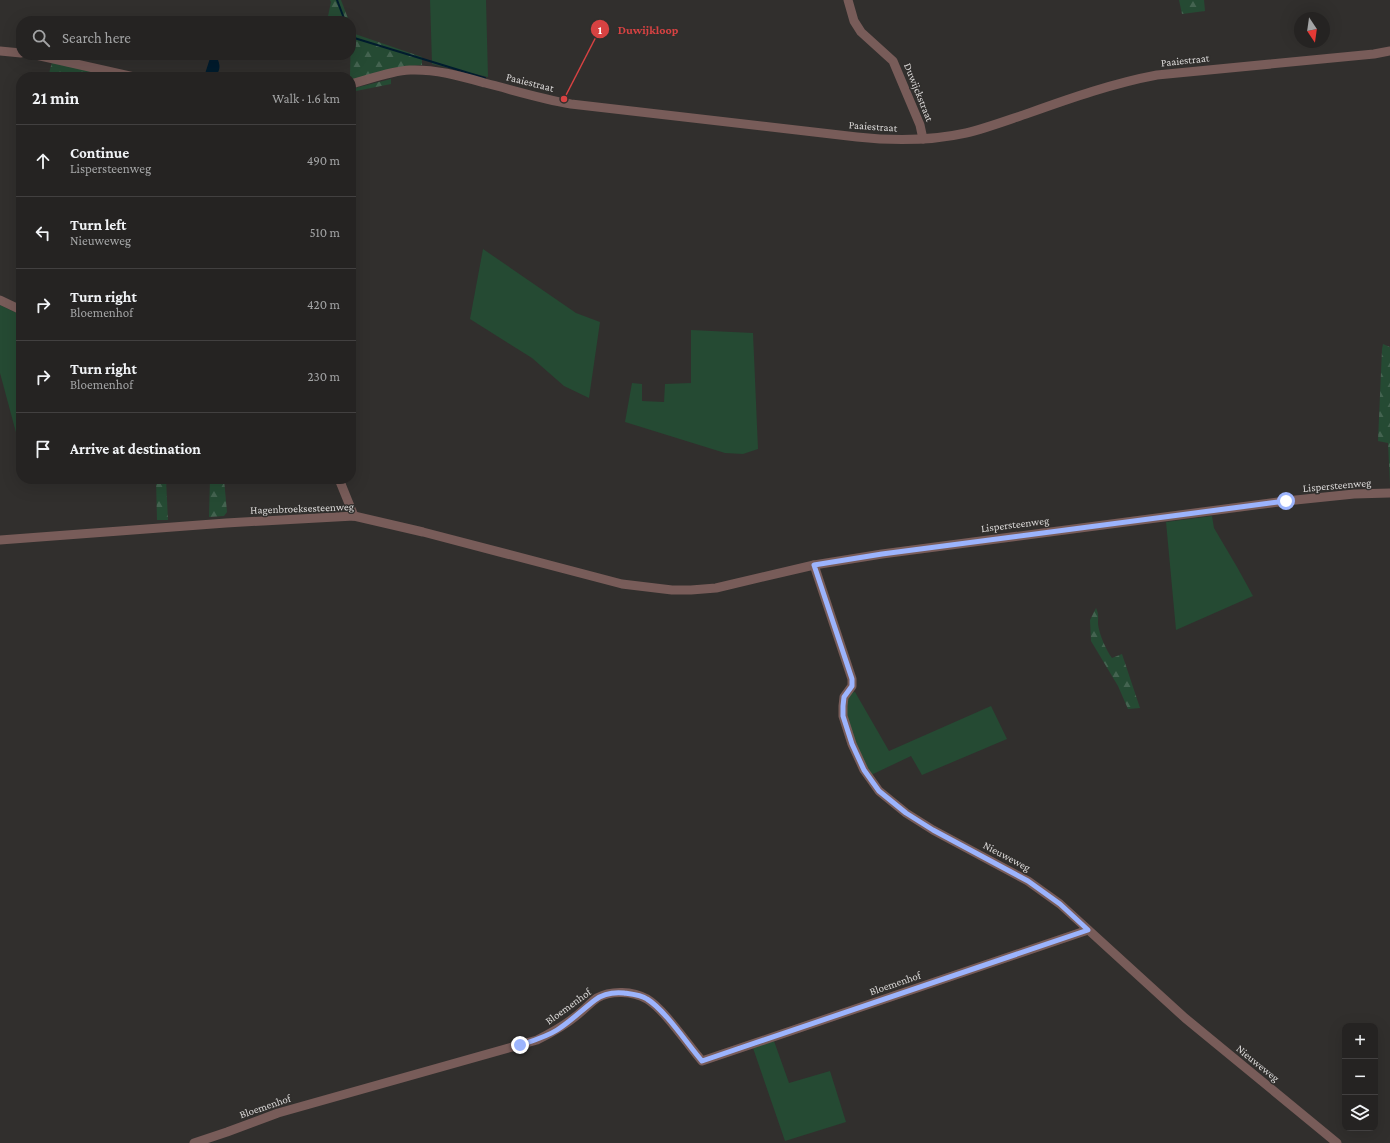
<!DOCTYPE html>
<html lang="en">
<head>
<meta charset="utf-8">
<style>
	:root { --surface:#252322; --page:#312f2f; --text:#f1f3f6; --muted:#a3a4a5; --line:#424040 }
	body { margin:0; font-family:"Crimson Pro",serif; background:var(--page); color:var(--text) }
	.controls { position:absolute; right:12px; bottom:12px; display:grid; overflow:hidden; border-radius:8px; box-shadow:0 4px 16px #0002 }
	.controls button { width:36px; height:36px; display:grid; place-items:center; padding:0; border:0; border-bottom:1px solid var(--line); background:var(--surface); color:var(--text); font:20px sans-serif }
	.compass { position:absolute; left:1294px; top:12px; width:36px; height:36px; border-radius:50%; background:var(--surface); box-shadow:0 4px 16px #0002; rotate:167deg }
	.stop { position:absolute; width:12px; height:12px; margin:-9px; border:3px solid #9cb4fd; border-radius:50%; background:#fff }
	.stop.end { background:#9cb4fd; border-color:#fff; box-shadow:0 1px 4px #0008 }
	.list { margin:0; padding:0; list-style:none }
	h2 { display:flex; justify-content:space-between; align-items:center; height:52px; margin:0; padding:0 16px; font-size:17px }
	h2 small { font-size:13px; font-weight:400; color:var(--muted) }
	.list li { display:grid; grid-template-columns:26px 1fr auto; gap:12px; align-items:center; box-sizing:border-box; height:72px; padding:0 16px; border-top:1px solid var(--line) }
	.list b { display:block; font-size:15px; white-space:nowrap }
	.list p { margin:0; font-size:13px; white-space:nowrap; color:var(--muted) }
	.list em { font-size:13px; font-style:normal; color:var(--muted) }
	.icon { flex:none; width:22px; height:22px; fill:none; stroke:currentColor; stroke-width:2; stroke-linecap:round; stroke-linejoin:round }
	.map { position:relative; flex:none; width:1390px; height:1143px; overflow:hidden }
	.search { position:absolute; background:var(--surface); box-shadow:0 4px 16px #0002; left:16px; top:16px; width:340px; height:44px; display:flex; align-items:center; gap:10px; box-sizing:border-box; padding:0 14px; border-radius:16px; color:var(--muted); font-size:15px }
	.panel { position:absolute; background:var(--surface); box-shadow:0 4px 16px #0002; left:16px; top:72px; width:340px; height:412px; border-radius:16px }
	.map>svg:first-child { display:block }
	.grass { fill:#254a33 }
	.forest { fill:url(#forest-firs) }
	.water { fill:#011c2e }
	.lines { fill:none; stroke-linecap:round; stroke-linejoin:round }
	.stream { stroke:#011c2e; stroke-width:2 }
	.minor { stroke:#785c59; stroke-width:9 }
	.route { stroke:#9cb4fd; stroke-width:5 }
	.labels { text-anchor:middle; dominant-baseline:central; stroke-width:3; stroke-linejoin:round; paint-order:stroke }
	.street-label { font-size:11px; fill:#dad8d7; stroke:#312f2d }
	.leader { fill:none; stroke:#d74242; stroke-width:1.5 }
	.callout-dot { fill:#d74242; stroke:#312f2d; stroke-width:1.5 }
	.mark-label { font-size:12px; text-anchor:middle; font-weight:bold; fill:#fff }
	.callout-label { font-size:12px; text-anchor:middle; font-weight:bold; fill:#d74242; stroke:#312f2d; stroke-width:3; stroke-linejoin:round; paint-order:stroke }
</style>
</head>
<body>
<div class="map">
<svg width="1390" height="1143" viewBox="0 0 1390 1143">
	<defs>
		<pattern id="forest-firs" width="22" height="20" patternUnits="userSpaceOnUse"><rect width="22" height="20" fill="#254a33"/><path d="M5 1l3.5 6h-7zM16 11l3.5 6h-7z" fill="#446350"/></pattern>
	</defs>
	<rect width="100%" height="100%" fill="#312f2d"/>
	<g class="grass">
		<polygon points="430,0 486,0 488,77 432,64"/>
		<polygon points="483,249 576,313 600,322 589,398 564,386 532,358 470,319"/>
		<polygon points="0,305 21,315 21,451 0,373"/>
		<polygon points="691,330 753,333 758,449 743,454 725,453 625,422 632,383 642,384 642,401 664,402 665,384 691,383"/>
		<polygon points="1212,516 1214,528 1237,567 1253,596 1176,630 1166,522"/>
		<path d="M 855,692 L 889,751 L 991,706 L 1007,739 L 922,775 L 911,756 L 871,775 C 861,753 837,717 849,693 Z"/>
		<polygon points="774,1041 789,1083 830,1071 846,1122 785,1141 753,1048"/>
	</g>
	<g class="forest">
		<polygon points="330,0 341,0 349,21 327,21 331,2"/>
		<polygon points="1179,0 1204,0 1205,11 1182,14"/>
		<polygon points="351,25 355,34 422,57 422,65 409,66 351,82 351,77 350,77"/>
		<polygon points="52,62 117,77 48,77"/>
		<polygon points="391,79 391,84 351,92 351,89"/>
		<polygon points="1383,344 1390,347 1390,485 1388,443 1378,441 1382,349"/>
		<polygon points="156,479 166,479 168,520 157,520"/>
		<polygon points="210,479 224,479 227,512 224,516 209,517"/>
		<path d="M 1096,608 C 1099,614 1098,618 1098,624 C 1099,634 1106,650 1112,658 L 1122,654 L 1140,708 L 1128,709 L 1118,686 L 1091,641 L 1090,620 Z"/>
	</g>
	<path class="water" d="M 211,55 L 220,55 L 218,60 C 221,68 219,70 216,77 L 204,77 Z"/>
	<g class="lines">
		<g class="stream">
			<polyline points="337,0 345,21"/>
			<polyline points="351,37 485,78"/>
		</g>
		<g class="minor">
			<polyline points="848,0 854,21 861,32 893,61 920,125 923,139"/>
			<polyline points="0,51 21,53"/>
			<polyline points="36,55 134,77"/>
			<path d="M 351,84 C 370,79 390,71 410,70 C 436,69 460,76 485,83 C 513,90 541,99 571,104 L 857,137 C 893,141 930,141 966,133 C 987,128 1008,120 1029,113 C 1071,98 1114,83 1157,75 L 1374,54 L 1390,51"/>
			<polyline points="0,300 21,310"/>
			<polyline points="339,479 354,516"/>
			<polyline points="0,540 226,523 354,516 423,532 622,584 672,590 691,590 716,588 814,565 882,554 1286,501 1354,494 1390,493"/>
			<polyline points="814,565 852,679 852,686 844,697 843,706 843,716 852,744 864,770 879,791 906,813 933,830 1028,881 1060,904 1185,1018 1337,1143"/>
			<path d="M 194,1143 L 227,1132 L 278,1113 L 537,1040 C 551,1033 564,1026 576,1016 C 584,1010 590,1003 597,998 C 611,990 633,991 647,999 C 664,1009 688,1045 702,1061 L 1088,930"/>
		</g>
	</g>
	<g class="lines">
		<path class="route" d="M 520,1045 C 532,1041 546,1037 557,1030 C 571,1021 582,1010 595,1000 C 604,993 613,992 624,993 C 631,994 641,995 647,999 C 665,1010 688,1045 702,1061 L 1088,930 L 1060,904 L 1028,881 L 933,830 L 906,813 L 879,791 L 864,770 L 852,744 L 843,716 L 843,706 L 844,697 L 852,686 L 852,679 L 814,565 L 882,554 L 1286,501"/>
	</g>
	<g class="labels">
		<g class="street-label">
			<text transform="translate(1185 60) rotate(-6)">Paaiestraat</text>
			<text transform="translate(530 82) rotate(14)">Paaiestraat</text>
			<text transform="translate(919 92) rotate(68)">Duwijckstraat</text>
			<text transform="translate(873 126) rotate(4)">Paaiestraat</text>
			<text transform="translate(1337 485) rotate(-5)">Lispersteenweg</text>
			<text transform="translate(302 508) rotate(-2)">Hagenbroeksesteenweg</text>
			<text transform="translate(1015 524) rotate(-7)">Lispersteenweg</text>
			<text transform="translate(1007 856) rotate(28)">Nieuweweg</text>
			<text transform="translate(895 983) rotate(-19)">Bloemenhof</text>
			<text transform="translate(568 1006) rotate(-36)">Bloemenhof</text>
			<text transform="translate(1258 1063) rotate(39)">Nieuweweg</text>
			<text transform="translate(265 1106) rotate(-19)">Bloemenhof</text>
		</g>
	</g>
	<path class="leader" d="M564 99L600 29"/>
	<g class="callout-dot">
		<circle cx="564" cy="99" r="4"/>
		<circle cx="600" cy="29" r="10"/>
	</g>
	<g class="mark-label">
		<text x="600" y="34">1</text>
	</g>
	<g class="callout-label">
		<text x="648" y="34">Duwijkloop</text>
	</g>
</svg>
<div class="controls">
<button>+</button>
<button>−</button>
<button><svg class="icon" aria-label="layers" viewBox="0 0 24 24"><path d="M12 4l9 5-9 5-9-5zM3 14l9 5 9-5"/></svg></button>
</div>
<svg class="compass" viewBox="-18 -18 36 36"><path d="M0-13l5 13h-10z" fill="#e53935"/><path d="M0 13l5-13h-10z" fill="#a3a4a5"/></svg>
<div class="stop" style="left:1286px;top:501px"></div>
<div class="stop end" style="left:520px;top:1045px"></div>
<div class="search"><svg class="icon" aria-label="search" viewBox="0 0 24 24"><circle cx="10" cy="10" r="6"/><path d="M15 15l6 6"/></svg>Search here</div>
<section class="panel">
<h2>21 min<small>Walk · 1.6 km</small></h2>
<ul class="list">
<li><svg class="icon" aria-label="ahead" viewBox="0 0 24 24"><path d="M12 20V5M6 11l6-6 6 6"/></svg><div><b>Continue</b><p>Lispersteenweg</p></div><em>490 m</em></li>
<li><svg class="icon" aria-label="left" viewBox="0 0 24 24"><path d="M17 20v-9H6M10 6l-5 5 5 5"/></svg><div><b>Turn left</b><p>Nieuweweg</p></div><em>510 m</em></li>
<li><svg class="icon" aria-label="right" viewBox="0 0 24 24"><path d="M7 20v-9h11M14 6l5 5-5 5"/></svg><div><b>Turn right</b><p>Bloemenhof</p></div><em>420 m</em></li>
<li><svg class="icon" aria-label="right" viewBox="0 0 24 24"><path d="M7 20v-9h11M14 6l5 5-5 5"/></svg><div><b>Turn right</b><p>Bloemenhof</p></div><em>230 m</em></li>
<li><svg class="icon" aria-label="arrive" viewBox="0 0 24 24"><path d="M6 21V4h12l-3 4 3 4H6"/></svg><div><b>Arrive at destination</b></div></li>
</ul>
</section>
</div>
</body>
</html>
